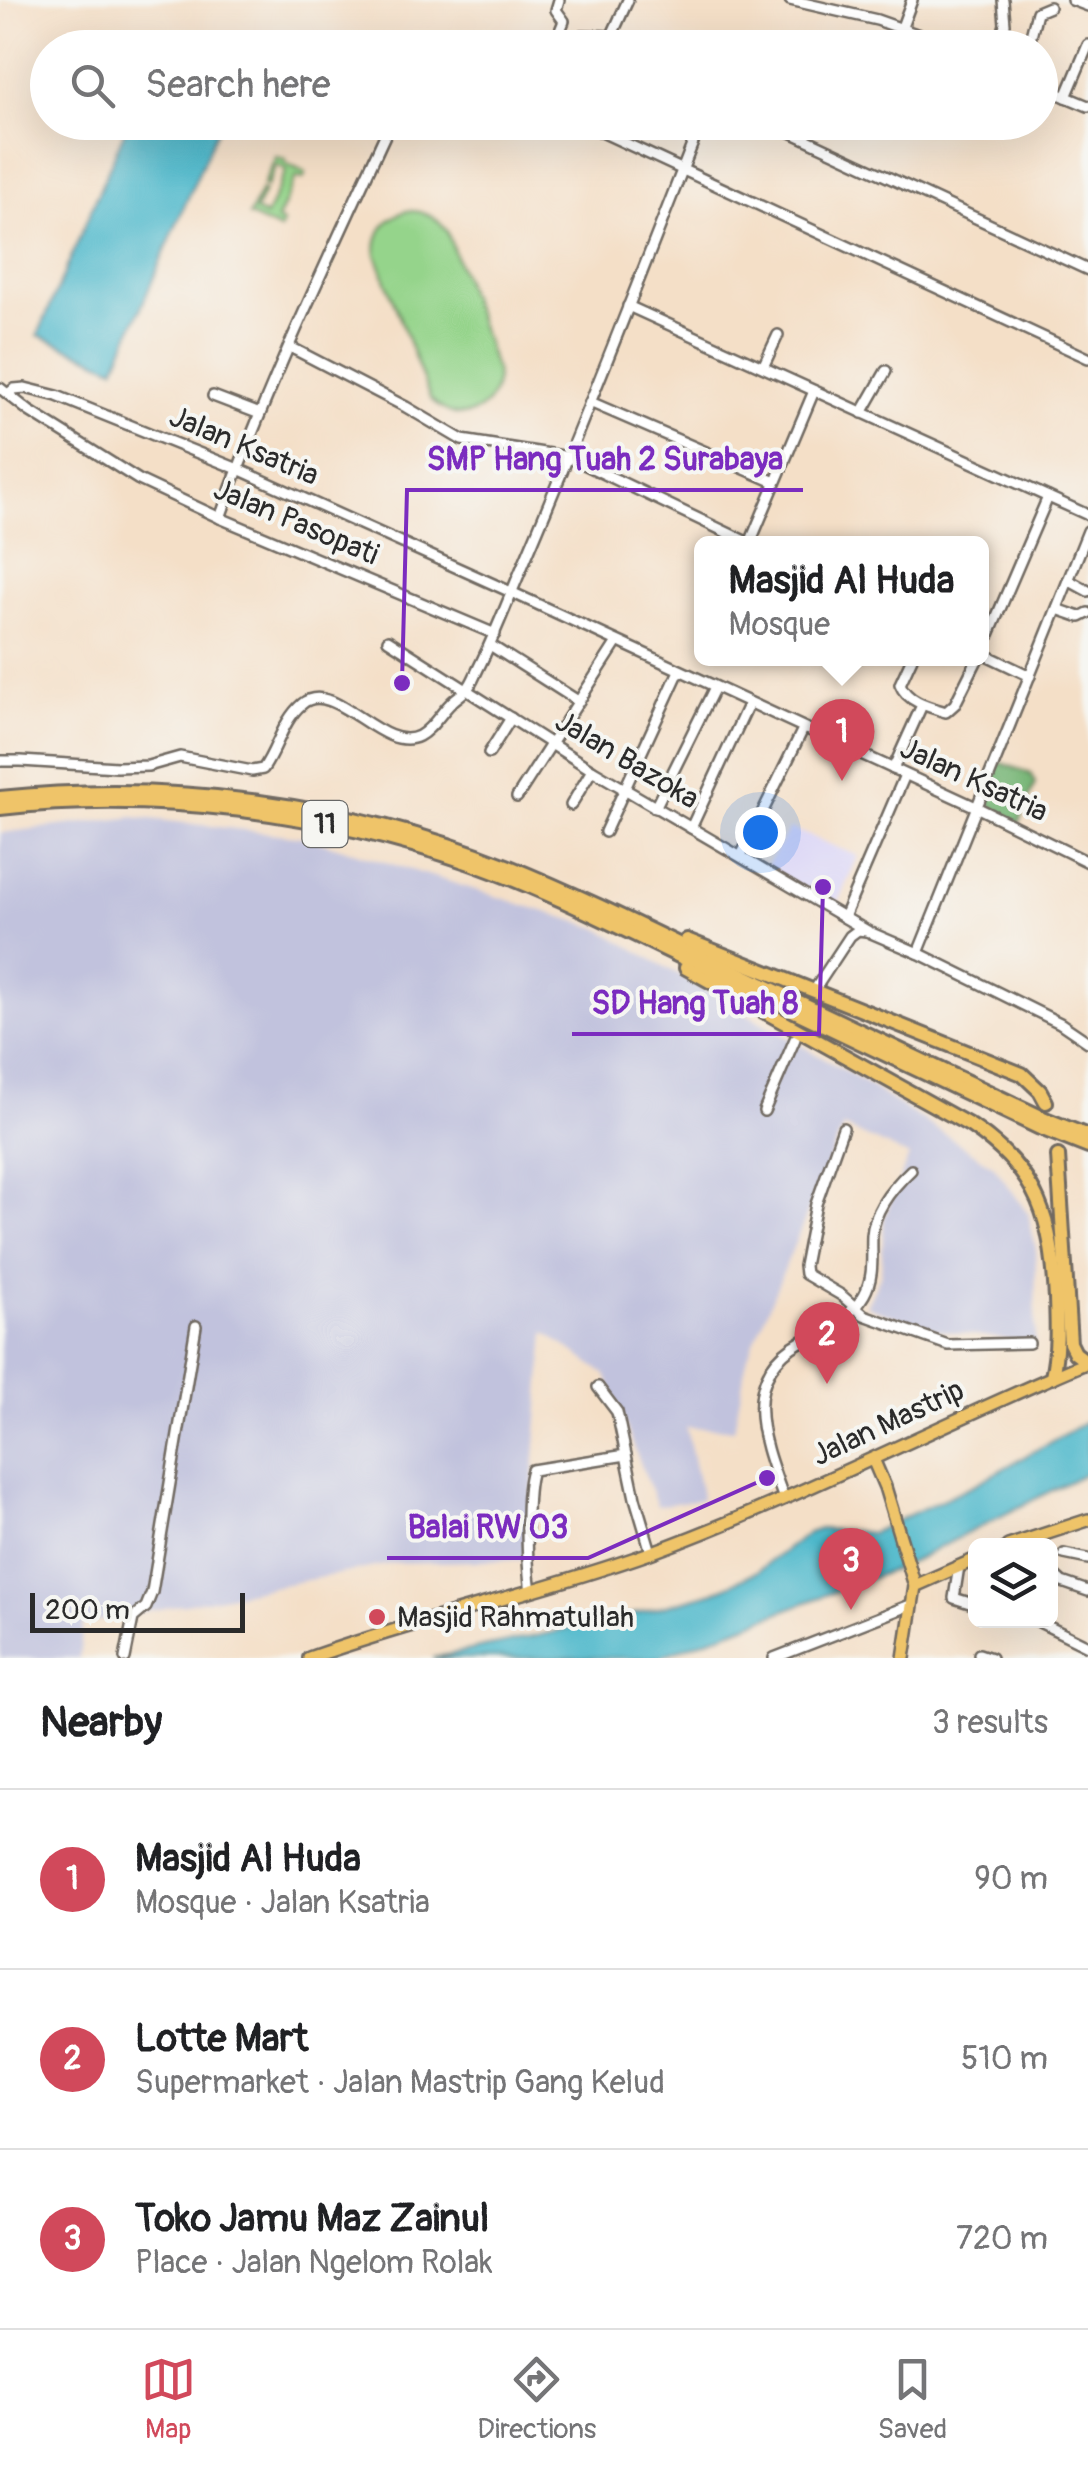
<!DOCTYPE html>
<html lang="en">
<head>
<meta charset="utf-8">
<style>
	:root { --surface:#fff; --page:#f2f2f2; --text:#202124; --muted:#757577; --line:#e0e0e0; --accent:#d1495b }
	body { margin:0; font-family:Pangolin,sans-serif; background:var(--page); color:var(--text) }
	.controls { position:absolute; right:30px; bottom:30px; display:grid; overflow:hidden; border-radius:15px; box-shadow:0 10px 40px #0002 }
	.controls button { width:90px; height:90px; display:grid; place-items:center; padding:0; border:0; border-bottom:2px solid var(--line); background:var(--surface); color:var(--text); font:50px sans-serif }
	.scale { position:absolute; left:30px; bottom:25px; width:215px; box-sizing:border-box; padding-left:10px; border:5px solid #2b2b2b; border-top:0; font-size:28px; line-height:35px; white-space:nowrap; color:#2b2b2b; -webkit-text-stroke:8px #f6f6f2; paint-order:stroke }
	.you { position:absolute; left:760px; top:832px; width:35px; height:35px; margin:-25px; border:8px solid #fff; border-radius:50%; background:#1a73e8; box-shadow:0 0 0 15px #1a73e833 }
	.badge { display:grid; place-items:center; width:65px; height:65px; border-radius:50%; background:var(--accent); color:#fff; font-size:32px; font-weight:700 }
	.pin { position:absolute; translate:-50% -82px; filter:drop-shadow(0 2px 5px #0008) }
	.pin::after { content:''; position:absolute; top:52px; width:35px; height:30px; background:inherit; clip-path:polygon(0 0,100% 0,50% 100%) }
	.popup { position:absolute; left:694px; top:536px; width:295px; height:130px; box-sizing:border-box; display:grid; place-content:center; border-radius:15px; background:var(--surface); filter:drop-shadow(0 2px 8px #0005); font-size:32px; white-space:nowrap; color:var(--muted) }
	.popup b { font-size:38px; color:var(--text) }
	.popup::after { content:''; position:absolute; left:50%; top:100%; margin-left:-20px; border:20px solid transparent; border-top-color:var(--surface) }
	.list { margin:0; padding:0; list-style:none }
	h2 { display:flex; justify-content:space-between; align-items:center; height:130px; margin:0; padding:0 40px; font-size:42px }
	h2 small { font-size:32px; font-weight:400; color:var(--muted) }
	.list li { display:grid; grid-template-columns:65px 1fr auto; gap:30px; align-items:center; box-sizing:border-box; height:180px; padding:0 40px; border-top:2px solid var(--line) }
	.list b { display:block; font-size:38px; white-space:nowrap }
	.list p { margin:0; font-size:32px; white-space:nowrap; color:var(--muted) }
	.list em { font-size:32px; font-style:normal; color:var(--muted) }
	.icon { flex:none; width:55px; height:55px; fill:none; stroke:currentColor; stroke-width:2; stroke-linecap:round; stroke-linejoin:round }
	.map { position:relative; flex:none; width:1088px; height:1658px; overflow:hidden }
	.search { position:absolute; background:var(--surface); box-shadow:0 10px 40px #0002; left:30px; right:30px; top:30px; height:110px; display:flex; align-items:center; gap:25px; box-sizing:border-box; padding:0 35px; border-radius:55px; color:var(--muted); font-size:38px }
	.sheet { height:670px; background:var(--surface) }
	nav { display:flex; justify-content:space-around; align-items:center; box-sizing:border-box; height:140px; border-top:2px solid var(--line); background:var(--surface); font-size:28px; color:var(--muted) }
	nav a { display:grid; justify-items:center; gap:5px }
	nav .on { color:var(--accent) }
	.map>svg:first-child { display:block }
	.built { fill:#dbd6f7 }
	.industrial { fill:#c1c2dd }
	.green { fill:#95d48b; stroke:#60805b; stroke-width:2.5 }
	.forest { fill:#78b677; stroke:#527051; stroke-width:2.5 }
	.water { fill:#4eb8cb; stroke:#3c727b; stroke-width:2.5 }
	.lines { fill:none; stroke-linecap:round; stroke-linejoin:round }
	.minor-casing { stroke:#716a62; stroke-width:14 }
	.major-casing { stroke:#716a62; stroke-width:16 }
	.highway-casing { stroke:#716a62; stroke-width:18 }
	.minor { stroke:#fff; stroke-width:9 }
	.major { stroke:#efc469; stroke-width:11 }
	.highway { stroke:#efc469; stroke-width:12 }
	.poi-dot { fill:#d1495b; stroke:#f6f6f2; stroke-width:4 }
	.labels { text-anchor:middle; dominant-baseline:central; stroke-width:8; stroke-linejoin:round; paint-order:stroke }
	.shield { fill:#f6f6f2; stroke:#686867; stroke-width:2.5 }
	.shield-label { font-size:28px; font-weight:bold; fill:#2b2b2b }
	.street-label { font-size:30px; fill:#2b2b2b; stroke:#f6f6f2 }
	.poi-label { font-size:30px; fill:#2b2b2b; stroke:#f6f6f2; text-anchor:start }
	.leader { fill:none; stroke:#7b2cbf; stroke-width:4 }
	.callout-dot { fill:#7b2cbf; stroke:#f6f6f2; stroke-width:4 }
	.callout-label { font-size:32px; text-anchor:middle; font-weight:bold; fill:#7b2cbf; stroke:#f6f6f2; stroke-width:8; stroke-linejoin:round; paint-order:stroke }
</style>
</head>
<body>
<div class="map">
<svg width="1088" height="1658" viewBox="0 0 1088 1658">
	<rect width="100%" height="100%" fill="#f6f6f2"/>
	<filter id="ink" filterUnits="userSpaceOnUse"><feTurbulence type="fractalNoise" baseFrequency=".01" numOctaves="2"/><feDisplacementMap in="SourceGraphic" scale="20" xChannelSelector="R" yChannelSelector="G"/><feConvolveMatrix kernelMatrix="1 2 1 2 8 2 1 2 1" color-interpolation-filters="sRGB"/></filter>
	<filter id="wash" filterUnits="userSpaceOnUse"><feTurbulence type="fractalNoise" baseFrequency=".0048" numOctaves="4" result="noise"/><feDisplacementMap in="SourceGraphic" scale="40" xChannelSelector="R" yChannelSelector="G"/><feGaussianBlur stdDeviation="2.25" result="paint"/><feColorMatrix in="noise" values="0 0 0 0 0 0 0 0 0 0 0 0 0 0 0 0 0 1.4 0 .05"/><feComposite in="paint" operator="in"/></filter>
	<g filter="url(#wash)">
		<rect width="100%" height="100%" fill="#f4dfc7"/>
		<polygon class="built" points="790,828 858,856 836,907 766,867"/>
		<polygon class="industrial" points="134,817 305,837 598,928 854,1076 994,1166 1028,1213 1036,1249 1035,1343 929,1329 866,1306 881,1274 884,1218 909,1156 843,1127 747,1359 734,1429 686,1427 702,1499 657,1506 606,1375 545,1332 527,1560 395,1563 83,1624 79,1658 0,1658 0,833"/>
		<g class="green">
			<polygon points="276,157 286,159 285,163 306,173 303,179 296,177 277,220 283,223 280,230 249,216 261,190 264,191 255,211 266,216 286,170 276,165 267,186 263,185"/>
			<path d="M 406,211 C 424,210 436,216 447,231 L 496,371 C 500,413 457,430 430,398 L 376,255 C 375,233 385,218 406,211 Z"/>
		</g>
		<polygon class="forest" points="997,761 1031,774 1035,783 1019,824 983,801"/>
		<g class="water">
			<polygon points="128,123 220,123 115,368 38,335"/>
			<polygon points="1088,1421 1088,1472 903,1566 657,1658 433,1658 624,1617 714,1592 758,1571 808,1533 820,1529 871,1533 976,1484"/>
		</g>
	</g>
	<g filter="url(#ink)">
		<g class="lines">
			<defs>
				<g id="minor">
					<polyline points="790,0 877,20 956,48"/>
					<polyline points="1072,0 1088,6"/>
					<polyline points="902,27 912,0"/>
					<polyline points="553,48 564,21 556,10 559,0"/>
					<polyline points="579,48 583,35 610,36"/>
					<polyline points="606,48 628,0"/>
					<polyline points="999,48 1005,24 1003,0"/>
					<polyline points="1028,48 1037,12 1049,7"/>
					<polyline points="1040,86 1088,106"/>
					<polyline points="1066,97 1088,45"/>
					<polyline points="580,122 1088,358"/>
					<polyline points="769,122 1088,270"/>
					<polyline points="628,306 1088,515"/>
					<polyline points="290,347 406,407 462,440 569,457 751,544"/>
					<polyline points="763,367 778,335"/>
					<polyline points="0,388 29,411 139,480 220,518 495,634"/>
					<polyline points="8,394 14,389 25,388 57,396 238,469 511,592 976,807 1088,862"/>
					<polyline points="213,396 260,414"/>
					<polyline points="590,402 775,482"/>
					<polyline points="862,413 886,371"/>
					<path d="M 220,518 C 268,383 331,253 391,122"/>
					<polyline points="750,543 814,391"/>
					<polyline points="1068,580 1088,591"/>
					<polyline points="1057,609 1080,617 1088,613"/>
					<polyline points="388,640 592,770 869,932 918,953 1060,1023 1088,1042"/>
					<polyline points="490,645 578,701"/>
					<polyline points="982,651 1048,497"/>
					<polyline points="982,653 1030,676"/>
					<path d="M 912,658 L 900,684 C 907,702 929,707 946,712 L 955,704 L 978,658"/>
					<polyline points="489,753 511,718"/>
					<path d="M 0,761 L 21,761 L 117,767 L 148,766 L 180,757 L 252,771 L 263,769 C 278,748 282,721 302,704 C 334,677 382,755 419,736 C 432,729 440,714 450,704 C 455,698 463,694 467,689 C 472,684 475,675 478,669 C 495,635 508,600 523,565 C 585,419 643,270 701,122"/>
					<polyline points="893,769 922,705"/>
					<polyline points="517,797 617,642"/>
					<polyline points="571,805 592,770"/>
					<polyline points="655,808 715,687"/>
					<polyline points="691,828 749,703"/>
					<polyline points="605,832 679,671"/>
					<polyline points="741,856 803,729"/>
					<polyline points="844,917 905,775"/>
					<polyline points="918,953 1088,531"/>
					<polyline points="817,986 850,936 858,930 866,931"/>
					<polyline points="764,1111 795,1039"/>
					<polyline points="843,1128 816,1204 804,1266 805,1274 841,1295 864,1315 948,1345 1029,1343"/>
					<polyline points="598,1387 617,1412 635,1498 651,1552"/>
					<path d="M 784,1499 C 764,1443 736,1377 802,1341 C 824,1329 851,1318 864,1295 C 875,1276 871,1255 872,1235 C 874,1210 894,1186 911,1170"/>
					<polyline points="1064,1554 1088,1559"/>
					<polyline points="959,1566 954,1598 976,1605"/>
					<polyline points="1050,1571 1062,1582 1088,1591"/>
					<path d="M 531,1591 C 527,1565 524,1493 532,1470 L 626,1455"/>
					<polyline points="1035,1620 1088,1646"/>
					<polyline points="979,1654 991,1658"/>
					<polyline points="125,1658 133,1618 146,1607 152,1592 196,1326"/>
					<polyline points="774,1658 913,1604"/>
				</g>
				<g id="major">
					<polyline points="873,1459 885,1487 915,1586 904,1658"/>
					<polyline points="1008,1546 1088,1520"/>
					<polyline points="915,1586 976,1559"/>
					<path d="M 309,1658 C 421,1618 538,1593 650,1553 C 800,1498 941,1423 1088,1362"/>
				</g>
				<g id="highway">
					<path d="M 0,798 C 171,780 347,803 507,866 C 584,897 659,935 734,971 C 837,1020 940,1069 1043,1118 L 1088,1136"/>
					<path d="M 0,808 C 157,790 321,812 470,863 C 558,894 641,939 725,978 C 830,1028 935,1078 1040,1128 L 1088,1147"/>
					<polyline points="687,940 1022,1074 1040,1091 1046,1102"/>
					<path d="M 686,968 L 971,1126 C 1040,1172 1052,1221 1056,1299 C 1057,1326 1058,1350 1052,1377"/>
					<polyline points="1058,1156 1070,1343 1075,1353 1087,1362"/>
				</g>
			</defs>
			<use href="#minor" class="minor-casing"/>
			<use href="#major" class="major-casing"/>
			<use href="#highway" class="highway-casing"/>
			<use href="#minor" class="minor"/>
			<use href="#major" class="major"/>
			<use href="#highway" class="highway"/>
		</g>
	</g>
	<circle class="poi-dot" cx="377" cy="1617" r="10"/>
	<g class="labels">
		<rect class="shield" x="302.5" y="801" width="45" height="46" rx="8"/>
		<g class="shield-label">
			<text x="325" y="824">11</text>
		</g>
		<g class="street-label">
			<text transform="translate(244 446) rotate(23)">Jalan Ksatria</text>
			<text transform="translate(296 522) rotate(23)">Jalan Pasopati</text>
			<text transform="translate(627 760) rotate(31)">Jalan Bazoka</text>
			<text transform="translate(974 780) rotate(25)">Jalan Ksatria</text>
			<text transform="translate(888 1423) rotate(-25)">Jalan Mastrip</text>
		</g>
		<g class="poi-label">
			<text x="397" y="1617">Masjid Rahmatullah</text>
		</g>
	</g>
	<path class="leader" d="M402 683L407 490H803M823 887L819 1034H572M767 1478L588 1558H387"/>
	<g class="callout-dot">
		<circle cx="402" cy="683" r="10"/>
		<circle cx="823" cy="887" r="10"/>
		<circle cx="767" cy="1478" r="10"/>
	</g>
	<g class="callout-label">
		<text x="605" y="470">SMP Hang Tuah 2 Surabaya</text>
		<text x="695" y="1014">SD Hang Tuah 8</text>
		<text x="488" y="1538">Balai RW 03</text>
	</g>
</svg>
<div class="controls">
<button><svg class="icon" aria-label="layers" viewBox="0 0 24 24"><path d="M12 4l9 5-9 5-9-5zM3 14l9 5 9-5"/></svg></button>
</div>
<div class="scale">200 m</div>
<div class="you"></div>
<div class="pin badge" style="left:842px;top:781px">1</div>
<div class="popup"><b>Masjid Al Huda</b>Mosque</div>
<div class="pin badge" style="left:827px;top:1384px">2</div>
<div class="pin badge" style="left:851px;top:1610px">3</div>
<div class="search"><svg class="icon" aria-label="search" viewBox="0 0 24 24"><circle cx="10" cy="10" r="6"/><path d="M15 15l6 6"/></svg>Search here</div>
</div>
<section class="sheet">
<h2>Nearby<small>3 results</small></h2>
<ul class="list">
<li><span class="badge">1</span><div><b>Masjid Al Huda</b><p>Mosque · Jalan Ksatria</p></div><em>90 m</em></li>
<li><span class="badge">2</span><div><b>Lotte Mart</b><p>Supermarket · Jalan Mastrip Gang Kelud</p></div><em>510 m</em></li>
<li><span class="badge">3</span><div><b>Toko Jamu Maz Zainul</b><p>Place · Jalan Ngelom Rolak</p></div><em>720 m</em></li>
</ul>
</section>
<nav>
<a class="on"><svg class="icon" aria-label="map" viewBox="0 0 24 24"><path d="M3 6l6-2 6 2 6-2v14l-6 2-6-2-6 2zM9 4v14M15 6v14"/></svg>Map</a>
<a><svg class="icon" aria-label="directions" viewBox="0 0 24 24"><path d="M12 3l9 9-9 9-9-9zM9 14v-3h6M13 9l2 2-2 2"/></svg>Directions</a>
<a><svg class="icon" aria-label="saved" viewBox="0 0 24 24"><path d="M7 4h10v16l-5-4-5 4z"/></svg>Saved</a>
</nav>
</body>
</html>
